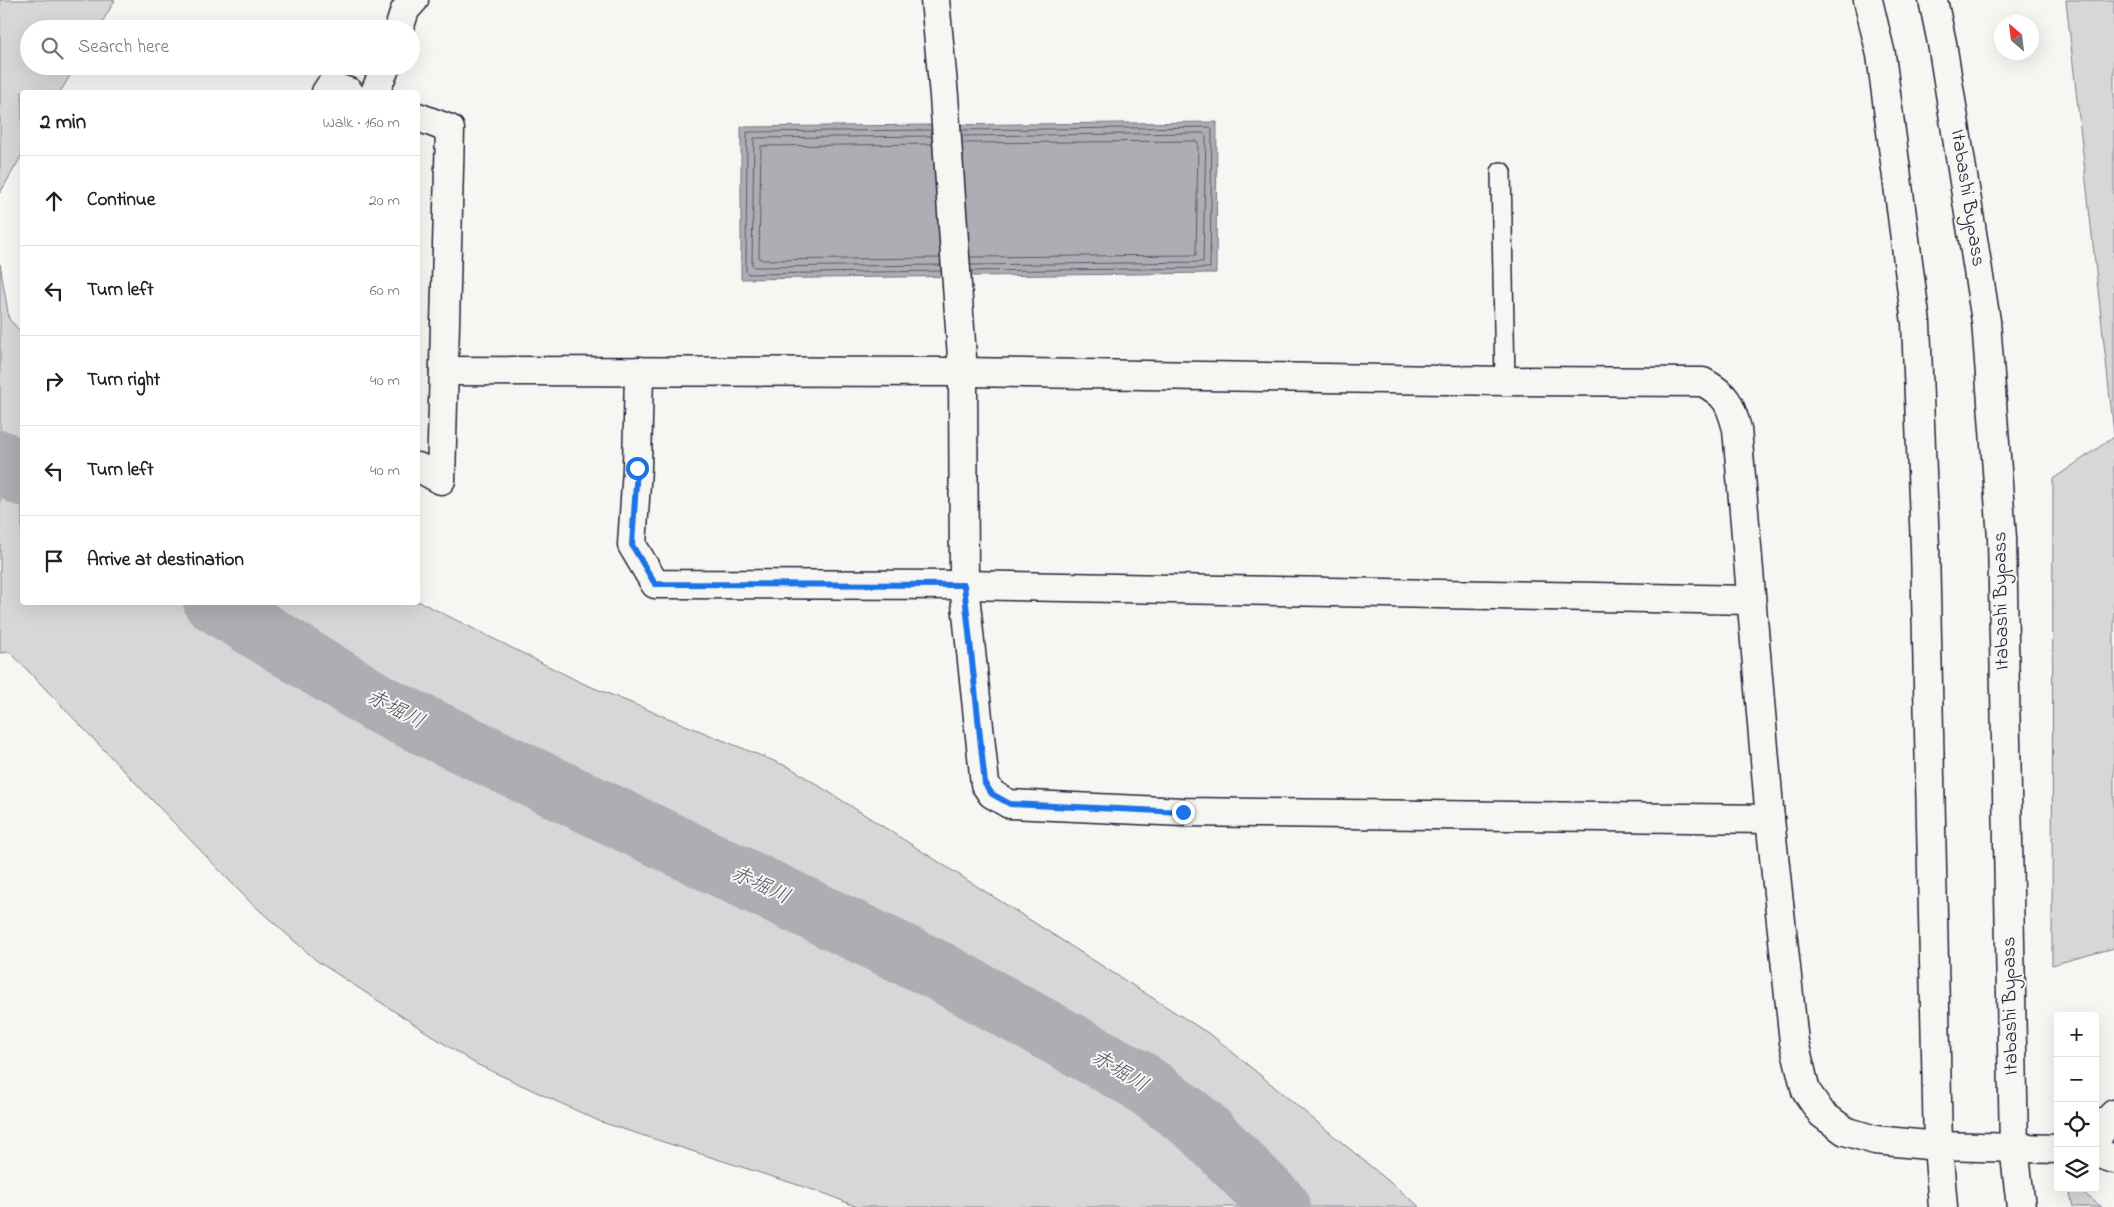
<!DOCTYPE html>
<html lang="en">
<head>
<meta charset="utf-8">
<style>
	:root { --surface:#fff; --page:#f2f2f2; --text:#202124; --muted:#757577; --line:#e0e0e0 }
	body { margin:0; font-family:"Indie Flower","Klee One",sans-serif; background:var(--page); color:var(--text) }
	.controls { position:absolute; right:15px; bottom:15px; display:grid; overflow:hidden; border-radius:5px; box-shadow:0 5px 20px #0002 }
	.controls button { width:45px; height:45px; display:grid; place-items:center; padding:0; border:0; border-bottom:1px solid var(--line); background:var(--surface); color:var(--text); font:25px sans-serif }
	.compass { position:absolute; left:1994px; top:15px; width:45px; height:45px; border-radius:50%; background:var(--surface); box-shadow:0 5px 20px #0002; rotate:332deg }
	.stop { position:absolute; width:15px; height:15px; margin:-11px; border:4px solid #1a73e8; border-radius:50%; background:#fff }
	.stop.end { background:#1a73e8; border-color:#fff; box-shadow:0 1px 5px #0008 }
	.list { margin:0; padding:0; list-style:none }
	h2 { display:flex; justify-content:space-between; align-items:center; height:65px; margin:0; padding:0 20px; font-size:21px }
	h2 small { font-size:16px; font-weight:400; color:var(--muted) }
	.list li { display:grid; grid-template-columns:32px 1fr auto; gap:15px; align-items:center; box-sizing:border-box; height:90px; padding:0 20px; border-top:1px solid var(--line) }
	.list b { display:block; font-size:19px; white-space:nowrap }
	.list em { font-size:16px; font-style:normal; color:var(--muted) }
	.icon { flex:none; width:28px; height:28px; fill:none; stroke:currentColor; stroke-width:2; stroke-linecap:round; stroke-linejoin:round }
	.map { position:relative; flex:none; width:2114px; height:1207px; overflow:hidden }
	.search { position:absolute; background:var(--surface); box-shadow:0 5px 20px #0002; left:20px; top:20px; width:400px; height:55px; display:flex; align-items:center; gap:12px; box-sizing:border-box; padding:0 18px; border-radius:28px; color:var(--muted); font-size:19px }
	.panel { position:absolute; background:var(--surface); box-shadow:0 5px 20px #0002; left:20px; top:90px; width:400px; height:515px; border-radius:5px }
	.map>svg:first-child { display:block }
	.green { fill:#d7d7d7; stroke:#7c7c89 }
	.water { fill:#adadb3; stroke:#757583 }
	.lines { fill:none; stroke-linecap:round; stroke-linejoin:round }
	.shore { stroke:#5a5a6b; stroke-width:1 }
	.river { stroke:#adadb3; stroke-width:60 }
	.service-casing { stroke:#22223b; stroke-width:22 }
	.minor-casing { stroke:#22223b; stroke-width:31 }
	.trunk-casing { stroke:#22223b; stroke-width:31 }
	.service { stroke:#f6f6f2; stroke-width:19 }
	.minor { stroke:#f6f6f2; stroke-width:28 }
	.trunk { stroke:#f6f6f2; stroke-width:28 }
	.route { stroke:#1a73e8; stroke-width:6 }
	.labels { text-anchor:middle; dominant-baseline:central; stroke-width:4; stroke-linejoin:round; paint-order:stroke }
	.street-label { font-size:20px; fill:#22223b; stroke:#f6f6f2 }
	.water-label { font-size:21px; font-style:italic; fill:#535365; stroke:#f6f6f2 }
</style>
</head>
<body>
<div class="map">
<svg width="2114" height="1207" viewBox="0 0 2114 1207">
	<rect width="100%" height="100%" fill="#f6f6f2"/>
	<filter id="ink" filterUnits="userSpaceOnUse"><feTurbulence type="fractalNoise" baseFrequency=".02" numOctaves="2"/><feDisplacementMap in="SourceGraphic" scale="10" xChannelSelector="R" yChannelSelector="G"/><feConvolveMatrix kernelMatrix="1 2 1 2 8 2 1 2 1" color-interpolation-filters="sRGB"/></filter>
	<g filter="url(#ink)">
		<g class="green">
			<polygon points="0,0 115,0 98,29 29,29 29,66 76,66 60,92 22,92 22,155 0,193"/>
			<polygon points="2066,0 2114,0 2114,434"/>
			<polygon points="0,264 9,319 22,333 22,602 418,602 418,601 582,683 791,768 1214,1037 1420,1207 857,1207 826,1194 601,1122 474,1063 317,961 249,901 10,652 0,653"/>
			<polygon points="2114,437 2114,948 2052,965 2053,479"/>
			<polygon points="2069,1188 2076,1188 2102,1207 2073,1207"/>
		</g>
		<polygon class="water" points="1217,122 1216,273 741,279 741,127"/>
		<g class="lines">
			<g class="shore">
				<polyline points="931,130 747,132 746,271 748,274 941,271"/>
				<polyline points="961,130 1210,127 1212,129 1210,268 971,271"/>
				<polyline points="932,136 754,138 752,265 754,267 941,265"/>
				<polyline points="962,136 1203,133 1206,136 1203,262 971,265"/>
				<polyline points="962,143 1196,141 1198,143 1196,255 970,257"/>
				<polyline points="932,144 761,146 759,258 762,260 940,258"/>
			</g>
			<g class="river">
				<polyline points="0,460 22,476"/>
				<polyline points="213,602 381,705 939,971 1140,1081 1199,1125 1281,1207"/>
			</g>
			<defs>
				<polyline id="service" points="1501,172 1505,381"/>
				<g id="minor">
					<polyline points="935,0 944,96 963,372 964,585 985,784 992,794 1009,804 1183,812 1770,819"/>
					<polyline points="399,29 405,10 414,0"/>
					<polyline points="326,92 330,86 349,92"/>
					<polyline points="375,92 386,66"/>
					<polyline points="418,117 450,129 441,480 418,467"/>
					<path d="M 444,371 L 963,372 L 1505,381 L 1703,382 C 1727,395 1730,403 1737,429 L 1770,819 L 1794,1042 L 1806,1091 L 1822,1114 L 1845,1131 L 1875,1140 L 1938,1146 L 2058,1149"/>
					<polyline points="639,371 637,468 632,545 655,584 964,585 1751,600"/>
					<polyline points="2095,1142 2107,1121 2114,1114"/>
					<polyline points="2095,1152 2114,1159"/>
				</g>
				<g id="trunk">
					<polyline points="1868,0 1881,55 1916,323 1925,547 1938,1146 1943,1207"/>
					<polyline points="1933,0 1942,43 1986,321 2002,538 2014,1147 2021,1207"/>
				</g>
			</defs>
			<use href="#service" class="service-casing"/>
			<use href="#minor" class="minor-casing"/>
			<use href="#trunk" class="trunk-casing"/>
			<use href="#service" class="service"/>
			<use href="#minor" class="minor"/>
			<use href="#trunk" class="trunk"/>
		</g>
	</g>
	<g class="lines" filter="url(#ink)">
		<polyline class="route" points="637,468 632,545 655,584 964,585 985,784 992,794 1010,804 1183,812"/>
	</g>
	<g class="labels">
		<g class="street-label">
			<text transform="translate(1967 198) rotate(81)">Itabashi Bypass</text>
			<text transform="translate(2002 601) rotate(-91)">Itabashi Bypass</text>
			<text transform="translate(2011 1006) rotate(-91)">Itabashi Bypass</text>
		</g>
		<g class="water-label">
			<text transform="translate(395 710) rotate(27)">赤堀川</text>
			<text transform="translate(760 886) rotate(25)">赤堀川</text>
			<text transform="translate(1119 1072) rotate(31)">赤堀川</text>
		</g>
	</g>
</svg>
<div class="controls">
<button>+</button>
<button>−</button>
<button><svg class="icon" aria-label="locate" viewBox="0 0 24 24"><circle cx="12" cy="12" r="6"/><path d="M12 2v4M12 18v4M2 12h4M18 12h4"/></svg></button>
<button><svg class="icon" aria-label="layers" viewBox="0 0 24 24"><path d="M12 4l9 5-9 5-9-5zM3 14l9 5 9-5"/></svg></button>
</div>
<svg class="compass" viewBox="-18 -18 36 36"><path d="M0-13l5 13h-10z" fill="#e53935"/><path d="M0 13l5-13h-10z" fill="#757577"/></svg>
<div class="stop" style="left:637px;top:468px"></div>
<div class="stop end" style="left:1183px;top:812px"></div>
<div class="search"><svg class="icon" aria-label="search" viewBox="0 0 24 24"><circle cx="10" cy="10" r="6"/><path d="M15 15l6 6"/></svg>Search here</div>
<section class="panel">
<h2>2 min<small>Walk · 160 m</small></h2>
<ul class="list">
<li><svg class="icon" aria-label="ahead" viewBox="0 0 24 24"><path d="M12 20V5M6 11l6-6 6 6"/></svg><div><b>Continue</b></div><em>20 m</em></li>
<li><svg class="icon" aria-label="left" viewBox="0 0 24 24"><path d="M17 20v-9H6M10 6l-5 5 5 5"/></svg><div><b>Turn left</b></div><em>60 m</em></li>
<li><svg class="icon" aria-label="right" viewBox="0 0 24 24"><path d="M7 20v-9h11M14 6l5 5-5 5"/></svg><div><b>Turn right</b></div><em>40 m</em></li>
<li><svg class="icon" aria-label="left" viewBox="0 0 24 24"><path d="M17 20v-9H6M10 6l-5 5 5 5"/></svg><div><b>Turn left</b></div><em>40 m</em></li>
<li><svg class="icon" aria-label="arrive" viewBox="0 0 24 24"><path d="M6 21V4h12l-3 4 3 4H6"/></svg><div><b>Arrive at destination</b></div></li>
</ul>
</section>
</div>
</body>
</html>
